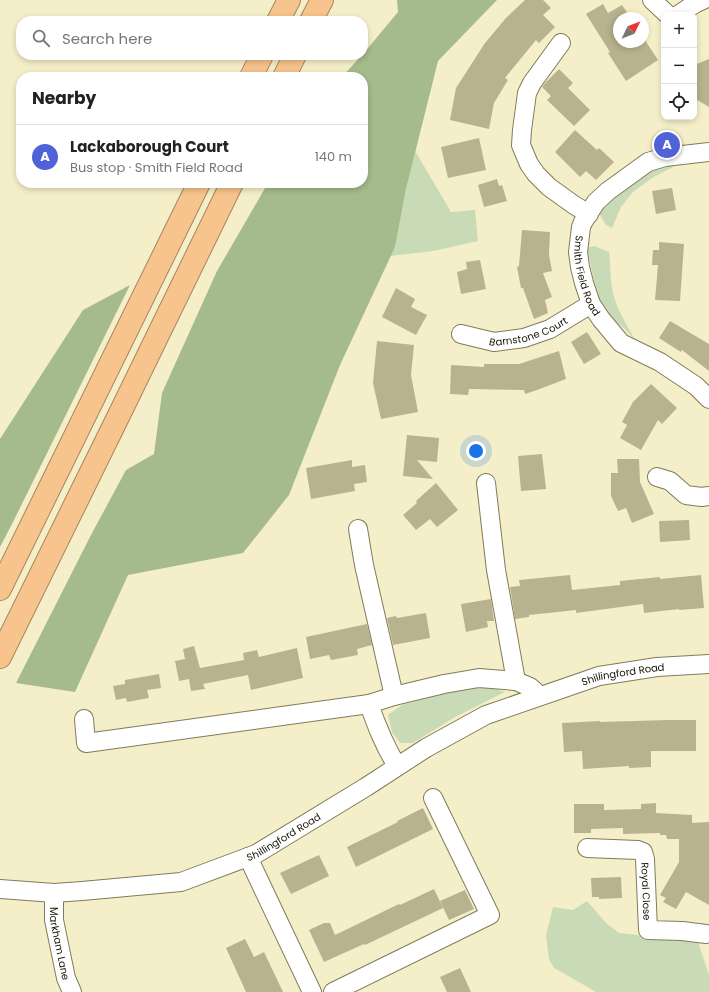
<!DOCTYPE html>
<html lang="en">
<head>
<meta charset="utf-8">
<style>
	:root { --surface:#fff; --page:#f2f2f2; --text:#222; --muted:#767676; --line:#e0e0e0; --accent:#4f62d7 }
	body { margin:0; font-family:Poppins,sans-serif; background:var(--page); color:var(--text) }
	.controls { position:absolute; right:12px; top:12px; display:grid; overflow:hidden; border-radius:8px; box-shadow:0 2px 6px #0003 }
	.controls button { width:36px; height:36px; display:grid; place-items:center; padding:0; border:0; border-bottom:1px solid var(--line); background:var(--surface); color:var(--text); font:20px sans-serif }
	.compass { position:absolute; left:613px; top:12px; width:36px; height:36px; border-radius:50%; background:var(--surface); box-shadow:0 2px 6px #0003; rotate:47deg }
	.you { position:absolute; left:476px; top:451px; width:14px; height:14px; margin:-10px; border:3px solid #fff; border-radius:50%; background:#1a73e8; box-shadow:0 0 0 6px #1a73e833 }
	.badge { display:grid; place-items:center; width:26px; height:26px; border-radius:50%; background:var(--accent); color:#fff; font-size:13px; font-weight:700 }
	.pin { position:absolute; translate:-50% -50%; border:2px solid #fff; box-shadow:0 1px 4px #0006 }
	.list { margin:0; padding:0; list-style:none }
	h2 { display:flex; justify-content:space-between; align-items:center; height:52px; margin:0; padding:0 16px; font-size:17px }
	h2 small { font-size:13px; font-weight:400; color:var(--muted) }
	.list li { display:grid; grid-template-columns:26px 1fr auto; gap:12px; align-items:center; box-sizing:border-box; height:64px; padding:0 16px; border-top:1px solid var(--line) }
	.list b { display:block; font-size:15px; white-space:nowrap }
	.list p { margin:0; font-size:13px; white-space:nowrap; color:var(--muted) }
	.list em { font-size:13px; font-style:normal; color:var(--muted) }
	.icon { flex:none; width:22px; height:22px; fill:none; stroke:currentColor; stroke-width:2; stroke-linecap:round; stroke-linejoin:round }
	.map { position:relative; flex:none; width:709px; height:992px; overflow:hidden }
	.search { position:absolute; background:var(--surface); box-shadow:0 2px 6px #0003; left:16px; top:16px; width:352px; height:44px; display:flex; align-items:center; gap:10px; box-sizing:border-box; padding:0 14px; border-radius:16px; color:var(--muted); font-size:15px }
	.panel { position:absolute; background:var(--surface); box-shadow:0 2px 6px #0003; left:16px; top:72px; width:352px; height:116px; border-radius:16px }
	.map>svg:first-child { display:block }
	.green { fill:#c9dab7 }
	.forest { fill:#a5bb8c }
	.building { fill:#b8b38e }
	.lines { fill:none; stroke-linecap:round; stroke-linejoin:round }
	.minor-casing { stroke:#817b59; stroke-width:20 }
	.highway-casing { stroke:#a7855d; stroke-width:24 }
	.minor { stroke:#fff; stroke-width:18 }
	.highway { stroke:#f7c48d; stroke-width:22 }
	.labels { text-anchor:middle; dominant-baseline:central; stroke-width:4; stroke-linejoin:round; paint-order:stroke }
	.street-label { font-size:10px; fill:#131004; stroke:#fefced }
</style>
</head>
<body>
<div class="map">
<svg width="709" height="992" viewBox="0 0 709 992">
	<rect width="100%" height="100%" fill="#f5efc9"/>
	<g class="green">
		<polygon points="415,151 451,212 475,210 478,241 433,251 390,256 395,247 406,189"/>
		<polygon points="671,164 673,167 652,178 633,192 621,207 612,228 606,225 599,213 615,191 636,177"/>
		<path d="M 594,246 L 609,252 C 611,266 610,280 613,293 C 617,310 627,325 635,340 L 625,329 L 612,319 L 600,300 L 593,276 L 587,248 Z"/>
		<polygon points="489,687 505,692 455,717 413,743 400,743 392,732 388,715 402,705 463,688"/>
		<polygon points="587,901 606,923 619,933 698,942 709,975 709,992 596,992 591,989 554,968 549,959 546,935 553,907 573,910"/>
	</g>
	<g class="forest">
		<polygon points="397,0 497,0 438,61 406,189 395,247 340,365 289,495 243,553 128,575 75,692 16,683 91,535 126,470 154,454 162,393 217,271 268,183 363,183 363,77 342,77 362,55 363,55 363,54 398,12"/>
		<polygon points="130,285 13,522 0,547 0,439 83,310"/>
	</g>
	<g class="building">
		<polygon points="525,0 543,0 551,8 543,15 555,27 539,43 536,40 505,78 508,80 494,103 489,129 450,120 456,88 485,43 506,18"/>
		<polygon points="603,4 608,13 622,5 631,18 619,18 619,42 643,42 643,37 658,60 626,81 608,53 610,52 586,14"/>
		<polygon points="709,59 709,107 694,98 694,65"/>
		<polygon points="559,69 573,83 568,88 590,110 574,126 547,100 551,96 542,87 546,82"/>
		<polygon points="575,130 597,150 599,148 614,162 596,180 586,171 580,177 555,152"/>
		<polygon points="479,138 486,170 448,178 441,147"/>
		<polygon points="497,179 499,186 502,185 507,201 484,207 478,185"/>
		<polygon points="672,188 676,210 656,214 652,191"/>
		<polygon points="522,230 550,232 549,255 552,271 543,273 552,297 545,300 548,313 534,319 523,288 521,288 517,267 519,266"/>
		<polygon points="659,242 684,244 680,301 655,300 658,265 652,265 653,250 659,250"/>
		<polygon points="480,260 486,289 461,294 457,272 467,269 466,262"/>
		<polygon points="396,288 415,299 411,307 427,315 416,335 382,317"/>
		<polygon points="670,321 709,344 709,371 682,350 681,352 659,338"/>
		<polygon points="587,332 601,354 584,364 571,342"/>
		<polygon points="377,341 414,345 411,375 418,412 381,419 373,383"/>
		<polygon points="559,351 566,379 537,390 525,394 524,390 469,389 468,395 450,394 451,365 484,367 484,364 519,364"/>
		<polygon points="651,384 677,408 662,424 658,420 641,450 620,438 627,425 622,422 633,402"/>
		<polygon points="407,435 439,438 437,462 417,460 433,479 403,476"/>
		<polygon points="542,454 546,489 521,491 518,456"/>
		<polygon points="617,459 639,459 640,482 654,514 632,523 626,508 618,511 611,496 611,473 618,473"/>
		<polygon points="352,460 352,467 365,465 367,482 354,484 355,491 311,499 306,468"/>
		<polygon points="436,483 458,510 437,527 430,519 416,530 403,515 417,503 416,501"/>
		<polygon points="689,520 690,540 660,542 659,521"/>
		<polygon points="570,575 572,590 620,585 620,581 660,577 660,579 701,575 704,608 679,610 679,609 644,613 643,604 576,613 576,610 529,615 529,617 515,619 510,587 520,586 519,580"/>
		<polygon points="491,599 494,621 487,621 488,627 466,632 461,604"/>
		<polygon points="426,613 430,638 393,645 387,618 396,616 397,618"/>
		<polygon points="367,624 372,645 357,649 358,655 331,660 329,655 310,659 306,637"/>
		<polygon points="194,646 200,668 244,660 243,653 257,650 259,657 297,648 303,678 251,690 248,675 203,684 205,689 191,691 189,679 179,681 175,661 185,659 183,649"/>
		<polygon points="159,674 161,688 147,690 149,698 127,702 126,698 116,700 113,686 125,684 125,680"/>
		<polygon points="667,720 696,720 696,751 651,751 651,767 629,768 629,766 583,769 582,751 564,752 562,723 600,721 600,722"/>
		<polygon points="656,803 656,813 692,815 692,823 709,822 709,905 686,892 676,909 663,902 666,898 660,895 679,862 679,839 667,839 666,835 660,835 660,833 623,834 623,828 591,829 591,833 574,833 574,804 604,804 604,810 641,809 641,804"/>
		<polygon points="423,808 433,829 356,867 347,847 398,822 397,821"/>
		<polygon points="319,855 329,876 291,894 280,873"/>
		<polygon points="621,877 622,898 599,899 599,897 592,897 591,878"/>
		<polygon points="434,889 443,908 365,945 364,944 324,962 309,930 324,923 330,923 335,935 399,904 400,905"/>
		<polygon points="465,890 474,909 449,920 440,901"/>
		<polygon points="245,939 254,957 264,952 283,992 246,992 226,948"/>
		<polygon points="460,968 471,992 447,992 440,977"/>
	</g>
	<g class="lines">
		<defs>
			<g id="minor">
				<polyline points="652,0 668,15"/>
				<polyline points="678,15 696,3 703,0"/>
				<polyline points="561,43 532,83 527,93 522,130 521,145 529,164 536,174 549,187 574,205 589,214"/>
				<path id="s1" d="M 709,152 L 665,157 L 648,162 L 608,191 L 596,202 L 583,222 L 581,227 L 578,252 L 580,267 L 584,283 L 591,304 L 601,319 L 621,343 L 660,362 L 696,386 L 709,399"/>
				<path id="s2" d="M 461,334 L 494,342 L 524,338 L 550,329 L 591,304"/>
				<polyline points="657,477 670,481 686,495 702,497 709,496"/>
				<polyline points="486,483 496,570 516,681"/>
				<polyline points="358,529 364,565 394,696"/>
				<path d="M 369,704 C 377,727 384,745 397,766"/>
				<polyline points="84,719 86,743 369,704 394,696 444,684 479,678 516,681 530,687 540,696"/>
				<path id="s3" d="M 587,848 L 638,850 L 643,852 L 645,859 L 648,930 L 682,931 L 706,934"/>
				<polyline points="248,857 312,992"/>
				<path id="s4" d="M 0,889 L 54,893 L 82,891 L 181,882 L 256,854 L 366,787 L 426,748 L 486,715 L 599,676 L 657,667 L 709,664"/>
				<path id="s5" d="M 54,893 L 54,920 L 66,978 L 72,992"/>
				<polyline points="333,992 490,915 433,798"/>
			</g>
			<g id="highway">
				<polyline points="278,21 289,0"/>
				<polyline points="311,21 322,0"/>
				<polyline points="251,77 262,55"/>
				<polyline points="284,77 295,55"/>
				<polyline points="0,589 199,183"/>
				<polyline points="0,657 121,411 232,183"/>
			</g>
		</defs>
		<use href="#minor" class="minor-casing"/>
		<use href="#highway" class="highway-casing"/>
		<use href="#minor" class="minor"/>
		<use href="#highway" class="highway"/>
	</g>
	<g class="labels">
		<g class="street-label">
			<text stroke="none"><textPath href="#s1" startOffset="207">Smith Field Road</textPath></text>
			<text stroke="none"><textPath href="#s2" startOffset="70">Barnstone Court</textPath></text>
			<text stroke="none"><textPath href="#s4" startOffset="674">Shillingford Road</textPath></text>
			<text stroke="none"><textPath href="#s4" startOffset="294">Shillingford Road</textPath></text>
			<text stroke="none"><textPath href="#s3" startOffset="96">Royal Close</textPath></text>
			<text stroke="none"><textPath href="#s5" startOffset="51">Markham Lane</textPath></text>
		</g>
	</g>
</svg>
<div class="controls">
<button>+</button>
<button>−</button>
<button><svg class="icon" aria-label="locate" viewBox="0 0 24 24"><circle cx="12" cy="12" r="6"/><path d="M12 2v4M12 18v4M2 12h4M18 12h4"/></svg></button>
</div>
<svg class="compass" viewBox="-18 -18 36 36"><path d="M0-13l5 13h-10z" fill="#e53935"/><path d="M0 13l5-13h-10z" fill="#767676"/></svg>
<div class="you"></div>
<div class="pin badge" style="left:667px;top:145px">A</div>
<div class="search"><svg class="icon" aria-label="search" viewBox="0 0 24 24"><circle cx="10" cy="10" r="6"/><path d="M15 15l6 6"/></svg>Search here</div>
<section class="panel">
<h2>Nearby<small></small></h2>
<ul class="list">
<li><span class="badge">A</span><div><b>Lackaborough Court</b><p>Bus stop · Smith Field Road</p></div><em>140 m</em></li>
</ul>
</section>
</div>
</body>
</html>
